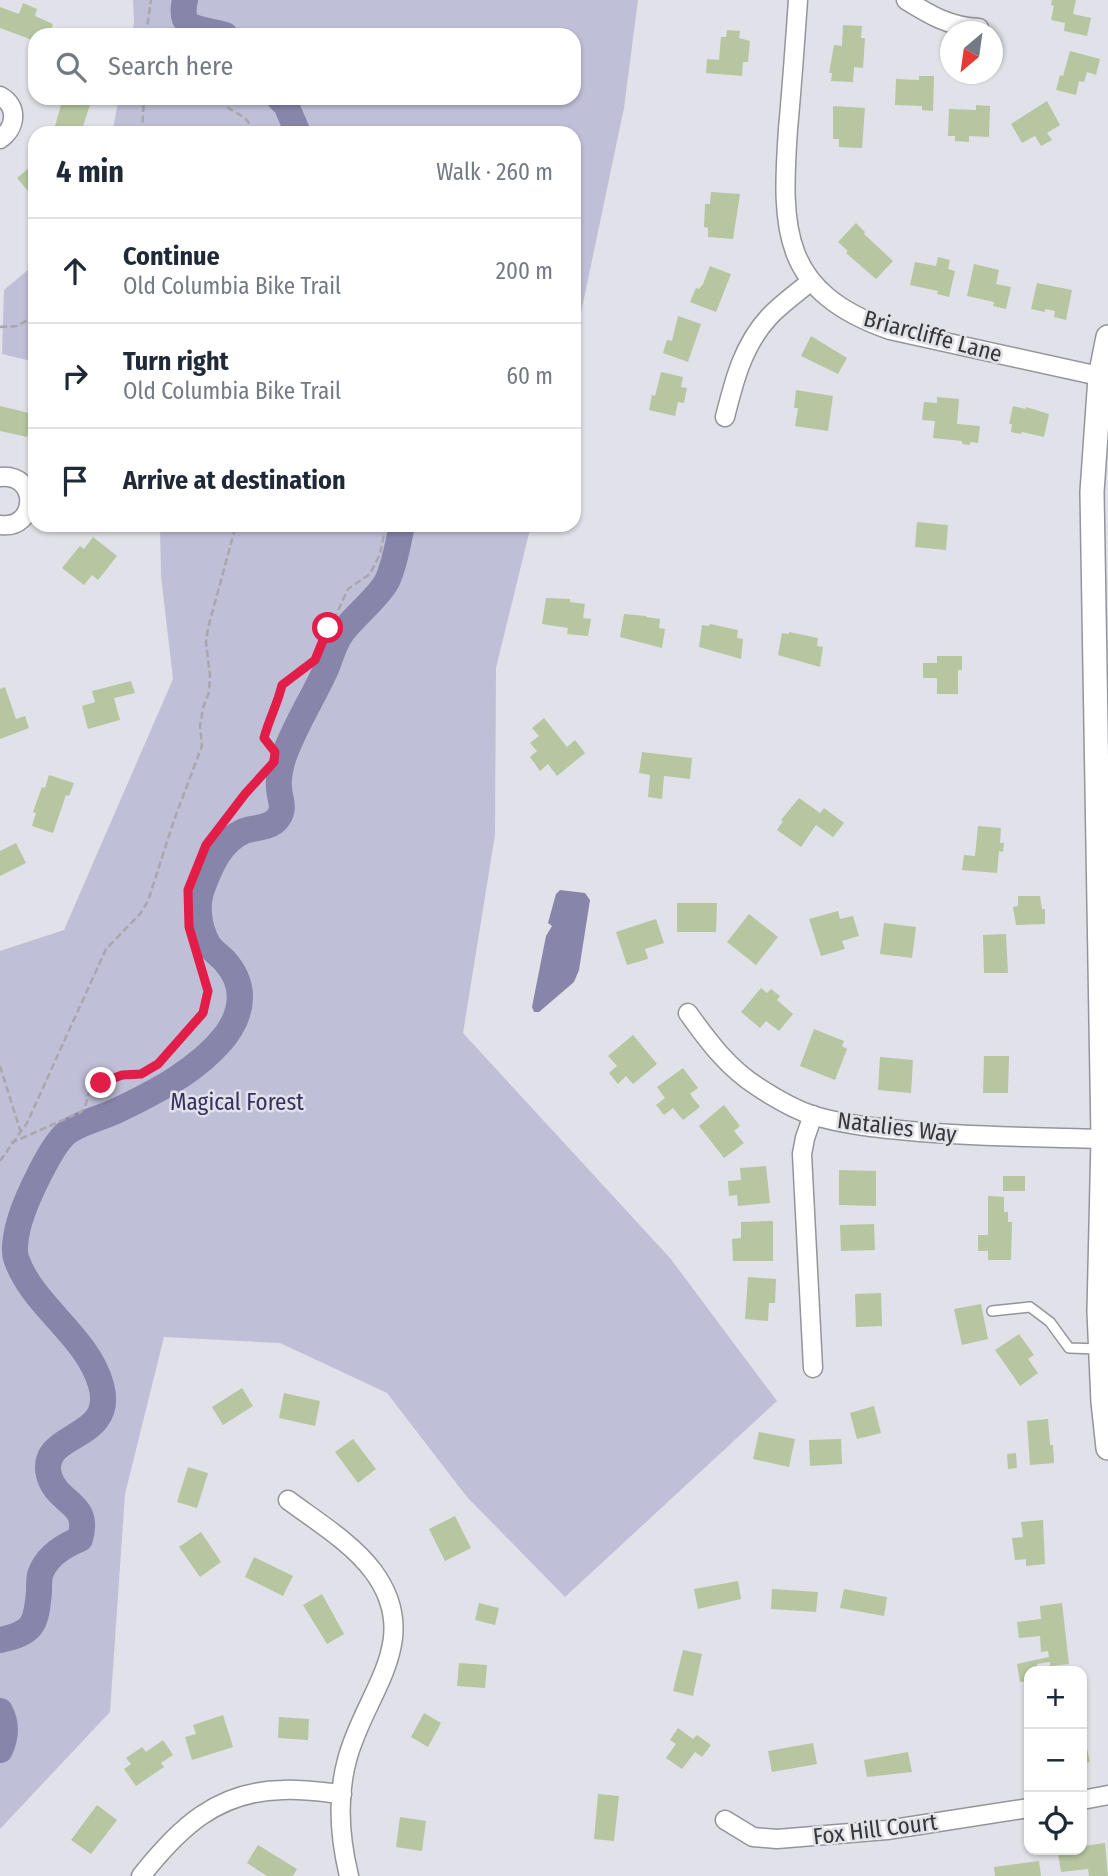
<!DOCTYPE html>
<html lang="en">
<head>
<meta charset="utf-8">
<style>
	:root { --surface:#fff; --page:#f6f6f7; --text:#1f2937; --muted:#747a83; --line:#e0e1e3 }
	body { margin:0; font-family:"Fira Sans Condensed",sans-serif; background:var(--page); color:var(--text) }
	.controls { position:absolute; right:21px; bottom:21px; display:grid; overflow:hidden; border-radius:14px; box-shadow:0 2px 5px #0004 }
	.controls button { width:63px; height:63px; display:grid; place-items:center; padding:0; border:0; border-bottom:2px solid var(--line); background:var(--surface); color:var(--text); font:35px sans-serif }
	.compass { position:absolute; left:940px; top:21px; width:63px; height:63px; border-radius:50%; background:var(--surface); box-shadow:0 2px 5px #0004; rotate:209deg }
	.stop { position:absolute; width:21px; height:21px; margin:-16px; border:5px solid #e11d48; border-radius:50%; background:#fff }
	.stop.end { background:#e11d48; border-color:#fff; box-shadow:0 2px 7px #0008 }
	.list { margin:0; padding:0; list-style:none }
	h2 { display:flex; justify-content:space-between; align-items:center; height:91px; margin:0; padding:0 28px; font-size:30px }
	h2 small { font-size:23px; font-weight:400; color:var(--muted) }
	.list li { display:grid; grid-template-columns:46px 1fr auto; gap:21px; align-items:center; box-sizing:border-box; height:105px; padding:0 28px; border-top:2px solid var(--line) }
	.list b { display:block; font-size:26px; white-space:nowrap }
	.list p { margin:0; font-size:23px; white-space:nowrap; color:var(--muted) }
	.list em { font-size:23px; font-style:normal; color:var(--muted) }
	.icon { flex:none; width:38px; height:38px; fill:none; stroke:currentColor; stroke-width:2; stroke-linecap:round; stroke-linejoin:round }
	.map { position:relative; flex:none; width:1108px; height:1876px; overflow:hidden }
	.search { position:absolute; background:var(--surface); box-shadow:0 2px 5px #0004; left:28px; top:28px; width:553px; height:77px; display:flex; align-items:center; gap:18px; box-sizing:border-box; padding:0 24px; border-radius:21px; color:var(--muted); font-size:26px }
	.panel { position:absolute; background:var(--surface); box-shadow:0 2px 5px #0004; left:28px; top:126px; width:553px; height:406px; border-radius:21px }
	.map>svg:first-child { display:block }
	.green { fill:#c0bfd8 }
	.water { fill:#8785a9 }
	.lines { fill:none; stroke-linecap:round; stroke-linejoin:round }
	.river { stroke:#8785a9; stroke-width:26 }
	.building { fill:#b6c6a0 }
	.service-casing { stroke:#94949c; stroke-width:12 }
	.minor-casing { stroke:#94949c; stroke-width:21 }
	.tertiary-casing { stroke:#94949c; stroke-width:26 }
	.path { stroke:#a7a7ad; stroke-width:2.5; stroke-dasharray:7 3.5; stroke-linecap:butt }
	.service { stroke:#fff; stroke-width:9 }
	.minor { stroke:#fff; stroke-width:18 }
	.tertiary { stroke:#fff; stroke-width:23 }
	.route { stroke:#e11d48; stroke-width:9 }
	.labels { text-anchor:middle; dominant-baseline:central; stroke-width:5; stroke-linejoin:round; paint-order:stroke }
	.street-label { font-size:23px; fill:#37373a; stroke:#e1e1e9 }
	.park-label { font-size:23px; fill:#362f60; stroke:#e1e1e9 }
</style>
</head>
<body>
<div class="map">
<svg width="1108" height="1876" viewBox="0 0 1108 1876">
	<rect width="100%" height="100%" fill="#e1e1e9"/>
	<g class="green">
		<polygon points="133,0 638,0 624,108 574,346 574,133 112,133 119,98 574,98 574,35 132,35 134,23"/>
		<polygon points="35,264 35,362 2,354 4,290"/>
		<polygon points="160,525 531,525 496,668 495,835 463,1033 670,1258 777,1401 565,1597 467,1497 387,1393 280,1343 164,1337 125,1494 110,1712 0,1829 0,951 64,930 173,679 161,576"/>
	</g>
	<polygon class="water" points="560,890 585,893 590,900 579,970 574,982 539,1012 534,1012 532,1007 546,936 552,926 548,923 556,894"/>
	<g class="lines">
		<g class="river">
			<path d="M 185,0 C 177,34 203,27 225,35"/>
			<polyline points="279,98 286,105 298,133"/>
			<path d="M 0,1640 C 34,1633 36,1624 39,1592 C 39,1587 39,1580 40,1575 C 46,1556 63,1546 80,1539 C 91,1501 57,1505 49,1475 C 38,1431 117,1442 101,1385 C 87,1335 32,1306 16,1258 C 13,1249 17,1229 20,1220 C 26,1200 52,1142 69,1131 C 82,1122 101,1118 116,1111 C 154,1093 199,1070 226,1035 C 244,1010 246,984 224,960 C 219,955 210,949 207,942 C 198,925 196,903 203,886 C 211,865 221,841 244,831 C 255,827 270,829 278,818 C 286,808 279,798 279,787 C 278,778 281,764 284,756 C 295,725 313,698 326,669 C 331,657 334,644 341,634 C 353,617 379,597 387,581 C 395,564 398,543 402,525"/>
			<path d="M 0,1711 C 7,1724 6,1737 0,1750"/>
		</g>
	</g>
	<g class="building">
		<polygon points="1052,0 1076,0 1073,14 1091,18 1087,36 1064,31 1065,23 1051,20 1054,6 1051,5"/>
		<polygon points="23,3 37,9 35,16 53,24 49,35 35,35 35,41 0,28 0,7 19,14"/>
		<polygon points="843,25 862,26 861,38 865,38 863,68 854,67 853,82 831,81 832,73 829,73 834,45 842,46"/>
		<polygon points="727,30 740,31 739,38 750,41 748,62 743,62 742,76 706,73 707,59 719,60 721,37 726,37"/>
		<polygon points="1070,51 1100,59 1096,75 1087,72 1084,82 1079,81 1076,95 1056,90 1060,75 1063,76"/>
		<polygon points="919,76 934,76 933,111 922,110 922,106 895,105 896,79 919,80"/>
		<polygon points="63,98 92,98 81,133 55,126"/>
		<polygon points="1047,101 1060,125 1047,133 1052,140 1041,146 1035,136 1022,143 1011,124"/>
		<polygon points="976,105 990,106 989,137 969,136 969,142 955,141 955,136 948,136 949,109 976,110"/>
		<polygon points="833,106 865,108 862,148 839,147 839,139 833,139"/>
		<polygon points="35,163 35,199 17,178"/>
		<polygon points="711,192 740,194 733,239 708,237 708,228 704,227 705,204 710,204"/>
		<polygon points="856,223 865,232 864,234 893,261 876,279 846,253 848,251 838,242"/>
		<polygon points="938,257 950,260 948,269 955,271 949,297 937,294 938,291 910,285 915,262 936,266"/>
		<polygon points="974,264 999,270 996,284 1011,287 1006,309 993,306 994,302 967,296"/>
		<polygon points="710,266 731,274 716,312 690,302 696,288 699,289 703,284"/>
		<polygon points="1037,283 1072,290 1066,320 1054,317 1055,311 1045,309 1045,312 1031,309"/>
		<polygon points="678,316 701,324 688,362 663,353 667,340 672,341"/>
		<polygon points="811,336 847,358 838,374 801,356"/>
		<polygon points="661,372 683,377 681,387 687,388 684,403 678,402 675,416 649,410 652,395 655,396"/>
		<polygon points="796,390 833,396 828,431 795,426 798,408 794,408"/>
		<polygon points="937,397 959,399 957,424 980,426 978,443 970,442 970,445 962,444 962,441 933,438 935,421 922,420 924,402 937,403"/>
		<polygon points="0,406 33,414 27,437 0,431"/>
		<polygon points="1013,406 1026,409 1026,407 1049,414 1044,437 1022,432 1021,434 1011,432 1012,424 1009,424"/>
		<polygon points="917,522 948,525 946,550 915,547"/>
		<polygon points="93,537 117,556 98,580 92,575 84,585 62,568 80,546 84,549"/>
		<polygon points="546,598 570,599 570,602 585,604 583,618 591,619 588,636 567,634 568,628 542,624"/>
		<polygon points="624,614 646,616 646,617 660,619 659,628 665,629 662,648 620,637"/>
		<polygon points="710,624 738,630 737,638 743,639 741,659 699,647 702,625 709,626"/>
		<polygon points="789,632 818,638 817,646 823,647 820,667 778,655 782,633 789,634"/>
		<polygon points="937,656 962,656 962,670 958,670 958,694 937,694 937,678 923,678 923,663 937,663"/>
		<polygon points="131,681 135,693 114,698 120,720 88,729 82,706 95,702 92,691"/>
		<polygon points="5,687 16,719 25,716 29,728 0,739 0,689"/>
		<polygon points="544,718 567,747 575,740 585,753 557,776 548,764 540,771 530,757 537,751 530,743 539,736 532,728"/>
		<polygon points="642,752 692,758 690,779 664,776 662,799 648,797 650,775 639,773"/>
		<polygon points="49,775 74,783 69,796 66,795 53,833 32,826 36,813 33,812 42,787 45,788"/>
		<polygon points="799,798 820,813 824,808 844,823 833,837 816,825 801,847 777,830 783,821 781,820"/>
		<polygon points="978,826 1001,828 1000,843 1004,843 1003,852 999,851 997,873 962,870 964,855 975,856"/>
		<polygon points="16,843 26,863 0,876 0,851"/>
		<polygon points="1018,896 1040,896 1042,909 1045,909 1045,924 1016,925 1013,907 1018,906"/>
		<polygon points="677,903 717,903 716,932 677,932"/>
		<polygon points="838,911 840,919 853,916 859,936 842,941 845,949 821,956 809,919"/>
		<polygon points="749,914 778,937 756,965 727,942"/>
		<polygon points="656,919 664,943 645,949 648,959 627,965 616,932"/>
		<polygon points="884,923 916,927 912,958 880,954"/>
		<polygon points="1006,934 1008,973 984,973 983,935"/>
		<polygon points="761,988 767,993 771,989 780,996 777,1000 793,1014 779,1031 766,1021 760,1028 741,1012"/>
		<polygon points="814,1029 844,1041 842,1046 847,1049 835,1080 800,1066"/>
		<polygon points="633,1035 657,1064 633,1084 626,1076 618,1084 609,1073 617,1066 608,1056"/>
		<polygon points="984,1056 1009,1056 1008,1093 983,1093"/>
		<polygon points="880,1057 913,1060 911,1093 878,1090"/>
		<polygon points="683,1068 698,1088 690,1094 700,1107 683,1120 673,1108 664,1115 656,1105 665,1098 657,1087"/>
		<polygon points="724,1105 740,1126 734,1131 744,1143 724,1158 699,1126"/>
		<polygon points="766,1166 770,1203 738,1206 737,1195 729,1196 728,1181 741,1180 740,1168"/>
		<polygon points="839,1170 876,1171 876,1206 839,1205"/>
		<rect x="1003" y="1176" width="22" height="15"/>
		<polygon points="988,1196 1004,1197 1004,1212 1008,1212 1008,1222 1012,1222 1011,1260 988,1260 988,1251 978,1251 978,1235 988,1235"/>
		<polygon points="773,1221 773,1261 733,1261 732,1239 741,1238 741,1222"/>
		<polygon points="874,1224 875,1250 841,1251 840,1225"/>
		<polygon points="748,1277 776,1279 775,1303 769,1303 768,1321 745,1319"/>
		<polygon points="881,1293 882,1326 856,1327 855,1294"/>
		<polygon points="981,1304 988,1339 962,1345 954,1309"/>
		<polygon points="1019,1334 1034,1355 1028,1359 1038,1373 1020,1386 995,1350"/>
		<polygon points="242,1388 253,1406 223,1425 212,1407"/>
		<polygon points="284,1393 320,1401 315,1426 279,1418"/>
		<polygon points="874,1406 881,1433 857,1439 850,1413"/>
		<polygon points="1048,1419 1050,1445 1053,1445 1054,1463 1030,1465 1027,1421"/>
		<polygon points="759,1432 795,1439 789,1467 753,1459"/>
		<polygon points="353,1439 376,1469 358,1483 335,1452"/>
		<polygon points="841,1439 842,1464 810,1466 809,1440"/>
		<polygon points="1016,1453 1017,1468 1008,1469 1007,1454"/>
		<polygon points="188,1467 208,1473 197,1508 177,1502"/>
		<polygon points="455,1516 471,1548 445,1561 429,1529"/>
		<polygon points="1043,1520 1045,1564 1026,1566 1026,1559 1015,1560 1012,1538 1023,1537 1021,1522"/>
		<polygon points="201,1532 221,1562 200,1577 179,1547"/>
		<polygon points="254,1557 293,1576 283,1596 245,1577"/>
		<polygon points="738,1581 741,1599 698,1609 694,1589"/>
		<polygon points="772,1589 818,1592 816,1612 771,1609"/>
		<polygon points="844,1589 887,1597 884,1616 840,1608"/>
		<polygon points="322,1594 344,1634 327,1644 303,1605"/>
		<polygon points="479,1603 499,1608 495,1625 475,1620"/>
		<polygon points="1062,1603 1069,1664 1050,1666 1050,1662 1037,1664 1038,1671 1029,1671 1029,1681 1020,1682 1017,1664 1049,1657 1048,1651 1041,1652 1040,1636 1019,1638 1017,1622 1041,1619 1040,1606"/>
		<polygon points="683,1650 702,1654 693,1696 673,1691"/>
		<polygon points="459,1663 487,1665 485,1688 457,1686"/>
		<polygon points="424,1713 441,1723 428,1747 411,1737"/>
		<polygon points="223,1715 233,1747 192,1760 185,1737 196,1734 193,1725"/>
		<polygon points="279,1717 309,1719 308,1740 278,1738"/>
		<polygon points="1082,1726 1090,1762 1082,1763"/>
		<polygon points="678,1728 693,1739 697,1735 711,1745 702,1757 695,1752 682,1769 666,1758 676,1744 670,1740"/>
		<polygon points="163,1740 173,1755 161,1763 164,1767 136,1786 124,1769 131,1764 126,1758 142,1747 146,1752"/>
		<polygon points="813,1743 817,1764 772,1772 768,1751"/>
		<polygon points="908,1752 912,1772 867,1777 864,1760"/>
		<polygon points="598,1794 619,1796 614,1841 594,1839"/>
		<polygon points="97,1805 117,1820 91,1854 71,1840"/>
		<polygon points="400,1817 426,1821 422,1851 396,1847"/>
		<polygon points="1105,1843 1108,1876 1089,1876 1088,1869 1061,1872 1058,1853 1084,1850 1084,1846"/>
		<polygon points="258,1845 297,1869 293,1876 267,1876 247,1863"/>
		<polygon points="1039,1861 1041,1876 995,1876 994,1867"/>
	</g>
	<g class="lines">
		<defs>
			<polyline id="service" points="992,1311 1030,1307 1050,1322 1069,1348 1099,1349"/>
			<g id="minor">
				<path d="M 798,0 C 795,43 792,86 788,129 C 781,230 781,292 890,330 L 1108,378"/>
				<path d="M 906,0 C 930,15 950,27 979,28"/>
				<path d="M 0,96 C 19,106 16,128 0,139"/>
				<path d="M 725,417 C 734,381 743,345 769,317 C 781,304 797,293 811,281"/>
				<path d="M 0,477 C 40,473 38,530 0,525"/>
				<path d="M 688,1013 C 708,1041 728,1068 758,1087 C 775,1098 795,1110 815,1116 C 846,1125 878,1128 910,1131 C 974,1137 1039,1137 1103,1139"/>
				<polyline points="813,1368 802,1154 805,1138 813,1115"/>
				<path d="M 288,1500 C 316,1521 351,1542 373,1571 C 425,1641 364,1693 347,1760 C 337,1797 340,1839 349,1876"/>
				<polyline points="1082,1800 1108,1795"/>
				<polyline points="725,1820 753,1837 777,1839 887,1830 1029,1808"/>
				<path d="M 141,1876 C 179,1828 217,1791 283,1790 C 302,1789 322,1792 342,1794"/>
			</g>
			<polyline id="tertiary" points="1108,337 1100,377 1092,492 1103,1139 1099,1312 1103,1402 1108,1448"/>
		</defs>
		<use href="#service" class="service-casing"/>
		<use href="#minor" class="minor-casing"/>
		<use href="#tertiary" class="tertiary-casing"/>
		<g class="path">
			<polyline points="146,35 151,0"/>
			<polyline points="225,98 225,106 245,118 256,133"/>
			<polyline points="142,133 144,98"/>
			<polyline points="0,327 17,326 35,316"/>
			<polyline points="0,1066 21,1133"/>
			<polyline points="11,1143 81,1112 85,1107 89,1092 101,1083 122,1075 141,1074 157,1064 203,1013 208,991 189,927 188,889 206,845 245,794 273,762 275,753 265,738 282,685 315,660 348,589 370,574 380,554 386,525"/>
			<polyline points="0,1161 27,1123 106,949 140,914 148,901 174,820 202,746 200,726 203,708 209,692 210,676 206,642 208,628 236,525"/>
		</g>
		<use href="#service" class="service"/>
		<use href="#minor" class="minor"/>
		<use href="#tertiary" class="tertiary"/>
	</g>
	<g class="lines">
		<path class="route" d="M 101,1083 L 122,1075 L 141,1074 L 158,1064 L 203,1013 L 208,991 L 189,927 L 188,890 L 206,845 L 245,794 L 274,762 L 275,752 L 264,738 C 269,719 278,703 282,685 L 315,660 L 328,628"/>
	</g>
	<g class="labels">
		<g class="street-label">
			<text transform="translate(933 336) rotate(15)">Briarcliffe Lane</text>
			<text transform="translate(897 1127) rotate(7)">Natalies Way</text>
			<text transform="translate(875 1829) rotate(-7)">Fox Hill Court</text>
		</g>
		<g class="park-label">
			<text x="237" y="1102">Magical Forest</text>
		</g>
	</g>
</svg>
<div class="controls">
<button>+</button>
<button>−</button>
<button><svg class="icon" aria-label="locate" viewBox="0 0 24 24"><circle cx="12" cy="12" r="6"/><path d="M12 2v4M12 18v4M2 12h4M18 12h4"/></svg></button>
</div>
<svg class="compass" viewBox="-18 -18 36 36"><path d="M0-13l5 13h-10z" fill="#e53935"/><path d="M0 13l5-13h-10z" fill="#747a83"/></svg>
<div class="stop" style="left:328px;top:628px"></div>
<div class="stop end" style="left:101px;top:1083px"></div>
<div class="search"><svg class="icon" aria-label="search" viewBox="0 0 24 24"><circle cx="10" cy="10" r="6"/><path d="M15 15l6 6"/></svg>Search here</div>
<section class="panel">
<h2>4 min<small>Walk · 260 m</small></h2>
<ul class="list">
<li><svg class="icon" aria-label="ahead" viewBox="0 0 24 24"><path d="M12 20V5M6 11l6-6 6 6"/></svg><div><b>Continue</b><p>Old Columbia Bike Trail</p></div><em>200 m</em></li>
<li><svg class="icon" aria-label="right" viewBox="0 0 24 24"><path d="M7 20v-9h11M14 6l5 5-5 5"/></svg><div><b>Turn right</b><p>Old Columbia Bike Trail</p></div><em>60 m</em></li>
<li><svg class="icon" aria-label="arrive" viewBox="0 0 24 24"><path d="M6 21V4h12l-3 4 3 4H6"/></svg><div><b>Arrive at destination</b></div></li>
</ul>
</section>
</div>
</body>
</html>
